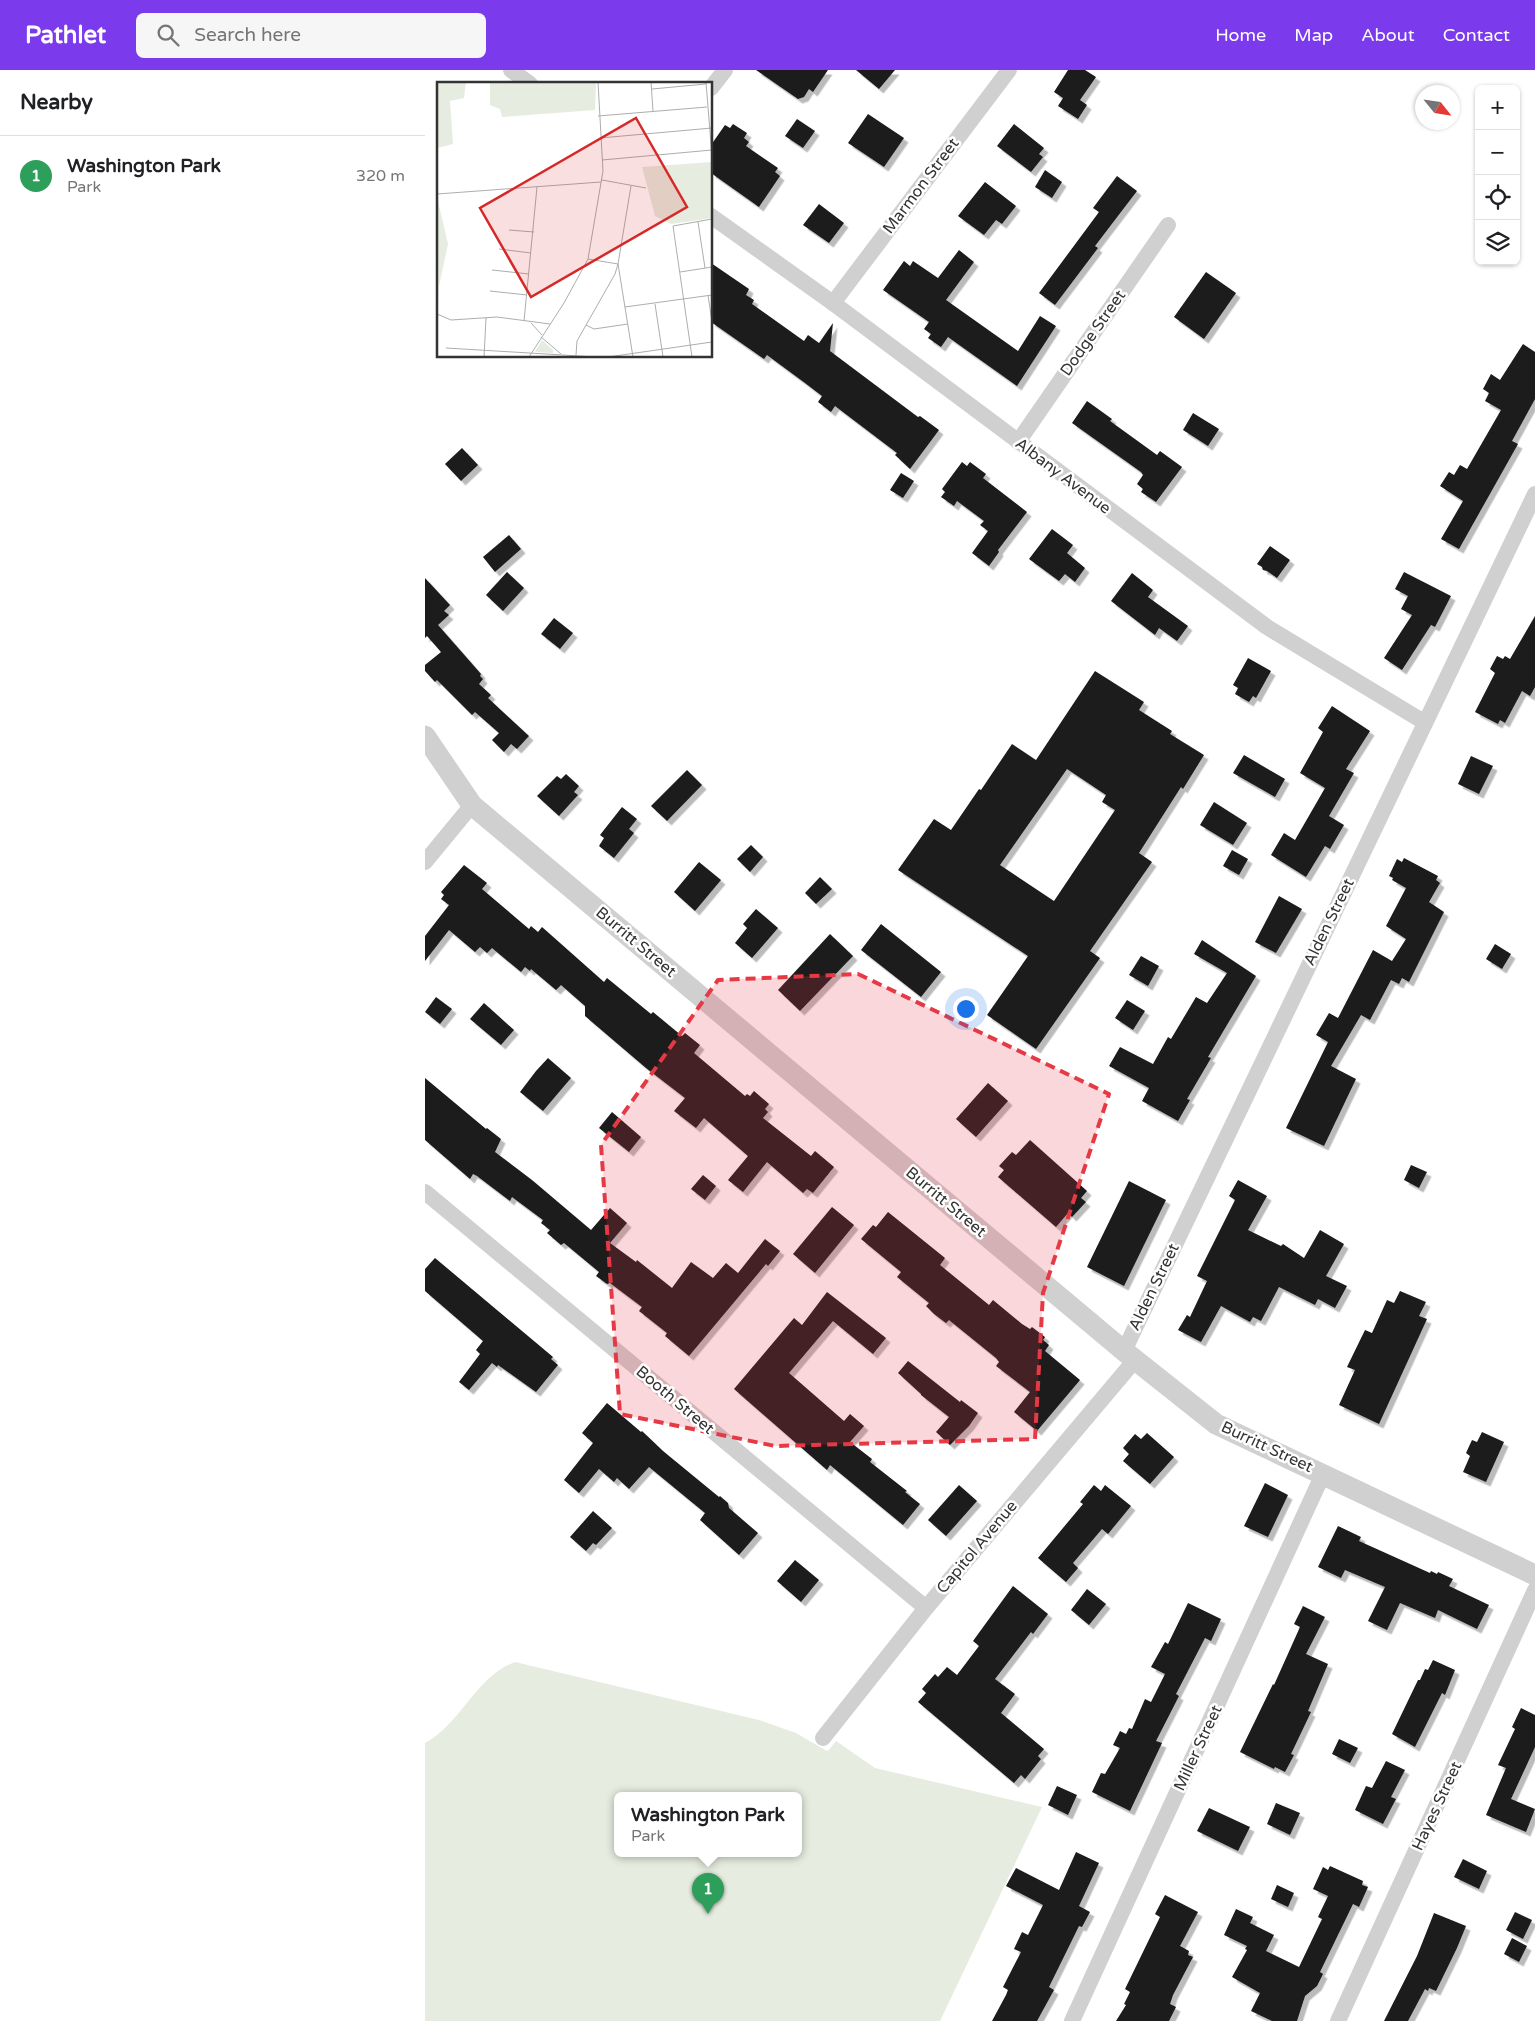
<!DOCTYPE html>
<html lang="en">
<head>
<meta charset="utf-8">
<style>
	:root { --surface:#fff; --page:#f6f6f6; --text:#202124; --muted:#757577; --line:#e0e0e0; --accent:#7c3aed }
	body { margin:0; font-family:"Varela Round",sans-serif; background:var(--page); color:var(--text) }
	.controls { position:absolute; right:15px; top:15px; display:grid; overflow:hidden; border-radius:8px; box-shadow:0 1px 4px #0004 }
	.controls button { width:45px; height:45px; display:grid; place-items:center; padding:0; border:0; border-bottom:1px solid var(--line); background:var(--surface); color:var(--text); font:25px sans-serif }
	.compass { position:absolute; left:990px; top:15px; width:45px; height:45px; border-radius:50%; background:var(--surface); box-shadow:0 1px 4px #0004; rotate:120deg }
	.you { position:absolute; left:540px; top:938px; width:18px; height:18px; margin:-12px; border:4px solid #fff; border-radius:50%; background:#1a73e8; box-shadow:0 0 0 8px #1a73e833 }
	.badge { display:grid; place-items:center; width:32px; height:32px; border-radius:50%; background:var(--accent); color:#fff; font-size:16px; font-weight:700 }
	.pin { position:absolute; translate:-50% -41px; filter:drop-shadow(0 1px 2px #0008) }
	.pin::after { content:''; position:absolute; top:26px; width:18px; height:15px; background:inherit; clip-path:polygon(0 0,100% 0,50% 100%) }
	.popup { position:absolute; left:189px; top:1722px; width:188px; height:65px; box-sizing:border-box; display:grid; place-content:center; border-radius:8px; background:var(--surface); filter:drop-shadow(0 1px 4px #0005); font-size:16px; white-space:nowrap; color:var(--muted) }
	.popup b { font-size:19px; color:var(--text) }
	.popup::after { content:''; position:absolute; left:50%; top:100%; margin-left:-10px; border:10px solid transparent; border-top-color:var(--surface) }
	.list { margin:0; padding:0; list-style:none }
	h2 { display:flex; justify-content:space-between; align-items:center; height:65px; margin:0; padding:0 20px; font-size:21px }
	h2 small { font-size:16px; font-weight:400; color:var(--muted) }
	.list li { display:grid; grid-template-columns:32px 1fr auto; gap:15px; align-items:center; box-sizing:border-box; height:80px; padding:0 20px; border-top:1px solid var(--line) }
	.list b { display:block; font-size:19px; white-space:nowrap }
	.list p { margin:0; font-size:16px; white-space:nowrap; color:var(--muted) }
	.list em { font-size:16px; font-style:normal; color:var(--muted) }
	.icon { flex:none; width:28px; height:28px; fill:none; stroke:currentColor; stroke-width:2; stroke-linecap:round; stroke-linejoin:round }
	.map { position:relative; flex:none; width:1110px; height:1951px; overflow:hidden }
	header { display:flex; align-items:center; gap:30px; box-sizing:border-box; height:70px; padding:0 25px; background:var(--accent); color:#fff }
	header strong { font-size:24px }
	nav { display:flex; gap:28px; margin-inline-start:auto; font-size:18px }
	.search { width:350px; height:45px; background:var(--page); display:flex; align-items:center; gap:12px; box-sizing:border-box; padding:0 18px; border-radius:8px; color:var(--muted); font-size:19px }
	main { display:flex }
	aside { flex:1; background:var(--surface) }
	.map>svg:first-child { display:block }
	.green { fill:#e6ecdf; fill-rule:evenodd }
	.building { fill:#1a1a1a; fill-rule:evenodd; filter:url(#shadow) }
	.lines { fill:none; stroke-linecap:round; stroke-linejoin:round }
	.minor { stroke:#d0d0d0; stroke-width:16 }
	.tertiary { stroke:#d0d0d0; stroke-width:21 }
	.marked { fill:#e63946; fill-opacity:0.2; stroke:#e63946; stroke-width:4; stroke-dasharray:10 6; stroke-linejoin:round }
	.labels { text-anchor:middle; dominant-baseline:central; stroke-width:5; stroke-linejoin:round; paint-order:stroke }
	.street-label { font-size:16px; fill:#333; stroke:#fff }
	.inset-road { fill:none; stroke:#adadad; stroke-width:1 }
	.view { fill:#d62828; fill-opacity:0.15; stroke:#d62828; stroke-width:2.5 }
	.inset-edge { fill:none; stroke:#333; stroke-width:2.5 }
</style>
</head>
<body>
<header>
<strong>Pathlet</strong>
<div class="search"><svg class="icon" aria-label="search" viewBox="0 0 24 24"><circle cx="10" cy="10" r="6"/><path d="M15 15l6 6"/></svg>Search here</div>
<nav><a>Home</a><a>Map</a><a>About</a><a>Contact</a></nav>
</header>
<main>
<aside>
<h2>Nearby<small></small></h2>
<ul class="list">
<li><span class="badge" style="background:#2e9e5b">1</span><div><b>Washington Park</b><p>Park</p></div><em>320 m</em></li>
</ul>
</aside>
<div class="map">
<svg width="1110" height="1951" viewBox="0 0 1110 1951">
	<defs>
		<filter id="shadow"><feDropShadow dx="4.5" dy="4.5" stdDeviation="0" flood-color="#0004"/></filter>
	</defs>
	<rect width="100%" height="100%" fill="#fff"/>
	<path class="green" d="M 90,1592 L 334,1650 L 371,1663 L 400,1680 L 403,1681 L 411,1671 L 450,1698 L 617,1737 L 515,1951 L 0,1951 L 0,1673 C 36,1654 51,1606 90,1592 ZM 193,1725 L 373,1725 L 373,1783 L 193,1783 Z"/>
	<g class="building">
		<polygon points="331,0 403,0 388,22 384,19 379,27 373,29"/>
		<polygon points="431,0 470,0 454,19"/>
		<polygon points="643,0 660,0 671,7 655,30 662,35 653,49 633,36 638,28 629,22"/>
		<polygon points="443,44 479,68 459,97 423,73"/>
		<polygon points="372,49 390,61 378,78 360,66"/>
		<polygon points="308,54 322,63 319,68 324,72 321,76 353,98 350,102 355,106 334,137 286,103 286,75 300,55 305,58"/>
		<polygon points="589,54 619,78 614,84 618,87 606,102 572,76"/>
		<polygon points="620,100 637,112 627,128 610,117"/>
		<polygon points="692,106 712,121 670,176 673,178 630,235 614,223 674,142 668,138"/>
		<polygon points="560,112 591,136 577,154 571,150 559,165 533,146"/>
		<polygon points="394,134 419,153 404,173 378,155"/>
		<polygon points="534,180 549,192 521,230 593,281 615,246 631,256 592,316 523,267 516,277 503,268 506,264 499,259 504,252 458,220 479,191 485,196 488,191 513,208"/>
		<polygon points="286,193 324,219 321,225 329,230 327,234 379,271 383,265 394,273 408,253 405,281 493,347 495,346 514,360 485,399 470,385 472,383 410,336 406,342 393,332 397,326 380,313 342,285 339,289 286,252"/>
		<polygon points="781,202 811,223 779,269 749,247"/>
		<polygon points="1098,274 1110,282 1110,329 1087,371 1093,374 1034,479 1016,469 1038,431 1015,416 1024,402 1029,405 1035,395 1042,399 1076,340 1060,331 1064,323 1058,319 1066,304 1075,310"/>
		<polygon points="662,331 687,349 685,351 732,385 735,381 757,397 731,432 716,422 718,419 712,414 718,405 716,402 647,353"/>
		<polygon points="768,343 794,359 783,376 758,360"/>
		<polygon points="37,378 53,395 36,411 20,394"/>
		<polygon points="537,392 542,396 545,392 561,404 558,408 602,442 573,480 574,482 564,496 547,483 563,461 555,455 559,451 532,431 529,436 516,427 520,422 517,419"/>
		<polygon points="476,403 489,411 478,428 465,420"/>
		<polygon points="627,459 648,475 642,483 660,498 650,512 640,504 634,511 604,489"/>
		<polygon points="84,465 96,479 70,502 58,487"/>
		<polygon points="845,476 865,490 852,508 842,501 838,500 837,497 832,494"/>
		<polygon points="82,502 99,518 78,541 61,525"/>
		<polygon points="979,502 1026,526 1010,557 1006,555 977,600 959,588 987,545 976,539 983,526 970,519"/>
		<polygon points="707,503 728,520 723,527 763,556 752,571 734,558 730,565 686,531"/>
		<polygon points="0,508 25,535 19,541 24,545 13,555 56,604 55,606 58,609 54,614 66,625 63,628 104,666 92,679 86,674 79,682 67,670 74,663 50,642 47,645 12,610 10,612 0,601 0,595 16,582 2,566 0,568"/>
		<polygon points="1110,546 1110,617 1105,626 1097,621 1080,653 1075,650 1073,654 1050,642 1070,603 1065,599 1072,586 1078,589 1080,586 1085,589"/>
		<polygon points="129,548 148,563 135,579 116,564"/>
		<polygon points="823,588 846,601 831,628 828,626 824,632 810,624 813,618 808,615"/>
		<path d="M 670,601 L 719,632 L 714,640 L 747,661 L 745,664 L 779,685 L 758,719 L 756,717 L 714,783 L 727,792 L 665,881 L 675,888 L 611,979 L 562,945 L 603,886 L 473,800 L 509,749 L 526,760 L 554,719 L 556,720 L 587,674 L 611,690 ZM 642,699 L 681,725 L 677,732 L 690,740 L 629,831 L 575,795 Z"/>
		<polygon points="907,636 945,661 921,699 929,703 904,746 919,755 905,779 900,776 881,807 846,785 859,763 870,770 900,718 875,703 898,662 893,658"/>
		<polygon points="819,685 860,709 850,727 808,703"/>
		<polygon points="1046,686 1068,696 1054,724 1033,714"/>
		<polygon points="262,700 277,715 242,751 226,736"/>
		<polygon points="141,704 154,716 149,722 153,725 134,746 112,726 132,706 136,709"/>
		<polygon points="789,732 822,753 808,775 775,755"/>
		<polygon points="197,737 212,749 204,759 209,763 189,788 174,776 179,768 175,765"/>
		<polygon points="326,775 338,787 325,802 312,789"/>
		<polygon points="807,780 823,789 814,805 798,796"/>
		<polygon points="979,788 1013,806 1011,810 1015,813 1004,832 1019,842 984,912 977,908 974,914 966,910 945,950 936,945 906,996 931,1009 899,1076 861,1058 903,972 891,965 904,943 913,948 948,880 967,891 981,869 961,856 981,818 967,810 968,808 964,806 972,789 977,792"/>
		<polygon points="274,792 296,810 270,841 249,822"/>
		<polygon points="39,795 62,813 57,819 104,859 106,856 113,862 117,857 179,912 182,908 226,944 228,942 257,966 260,963 275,975 269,983 320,1026 322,1024 325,1026 329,1021 344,1034 340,1039 343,1042 338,1048 386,1086 390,1081 409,1097 388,1123 382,1119 378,1123 342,1092 318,1122 303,1110 323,1086 279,1048 271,1058 249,1041 260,1028 221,998 160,946 160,936 136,915 131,920 106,899 105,901 100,897 96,902 67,878 62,883 55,877 50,882 24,860 0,891 0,866 24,835 16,829 19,825 16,822"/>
		<polygon points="395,807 407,819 391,834 380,823"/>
		<polygon points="854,826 877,839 851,883 830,872"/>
		<polygon points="331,839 353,858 327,888 310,873 322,858 318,854"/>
		<polygon points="456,854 516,902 496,927 436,880"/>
		<polygon points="405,864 428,886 375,941 353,920"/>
		<polygon points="777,870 831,906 783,987 786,988 762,1029 765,1030 753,1051 717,1031 724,1018 684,996 695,977 728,994 743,967 746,969 771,927 782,933 802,903 769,884"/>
		<polygon points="1070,874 1086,884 1077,899 1061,889"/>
		<polygon points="716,886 734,896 723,916 704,905"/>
		<polygon points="11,927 27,939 15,954 0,942"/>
		<polygon points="702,930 720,941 708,960 690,948"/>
		<polygon points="59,933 89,960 76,975 45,949"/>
		<polygon points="123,988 146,1008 118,1041 95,1022 111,1001"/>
		<polygon points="0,1008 61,1059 62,1058 76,1069 70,1082 107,1110 166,1160 185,1138 202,1153 185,1173 211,1192 212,1190 247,1218 266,1192 288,1208 301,1193 313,1203 340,1169 355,1181 343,1196 341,1194 264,1286 240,1266 242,1263 214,1241 217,1237 185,1213 182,1214 171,1206 174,1202 139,1173 136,1175 122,1163 125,1160 116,1153 118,1150 87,1127 85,1131 52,1106 48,1104 45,1109 0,1070"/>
		<polygon points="563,1013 583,1031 551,1067 531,1049"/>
		<polygon points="187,1042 216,1067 204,1082 174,1058"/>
		<polygon points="605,1070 662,1121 656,1128 661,1132 647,1147 643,1143 631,1157 573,1107 579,1100 574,1096 587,1082 591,1085"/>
		<polygon points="986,1095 1002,1102 994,1118 979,1110"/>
		<polygon points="278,1105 291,1116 280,1130 266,1119"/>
		<polygon points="813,1110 842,1126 823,1160 856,1176 858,1174 879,1188 895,1160 919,1174 901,1206 922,1216 910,1238 893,1229 890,1235 854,1217 836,1251 828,1247 825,1252 796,1236 776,1272 753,1260 762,1245 765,1247 782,1211 772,1206 810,1130 804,1126"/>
		<polygon points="704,1111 741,1130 699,1216 662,1197"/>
		<polygon points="407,1137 429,1155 390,1203 368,1184"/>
		<polygon points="463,1142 520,1188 515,1195 564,1235 568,1230 597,1254 605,1259 607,1257 620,1267 618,1270 624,1275 620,1281 655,1310 612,1361 589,1342 605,1322 571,1296 574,1292 571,1288 524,1250 521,1253 509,1244 501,1236 504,1233 472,1207 476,1202 436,1169 448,1155 451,1157"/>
		<polygon points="10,1188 128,1287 126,1289 133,1295 111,1322 73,1295 72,1297 67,1293 44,1320 34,1312 55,1284 51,1280 58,1271 0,1221 0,1199"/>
		<polygon points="975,1221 1001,1232 994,1246 1002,1249 954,1354 914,1335 930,1300 922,1297 940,1260 947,1263 962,1230 969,1233"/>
		<polygon points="402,1222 461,1268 448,1284 408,1251 364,1303 419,1351 425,1344 439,1356 425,1372 447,1389 445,1392 482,1421 480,1422 495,1434 478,1455 405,1395 402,1400 309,1319 369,1248 377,1255"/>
		<polygon points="483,1291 535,1332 536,1330 553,1343 544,1356 525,1375 511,1362 524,1347 496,1325 496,1324 473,1303"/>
		<polygon points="182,1333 216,1362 217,1361 238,1381 294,1427 295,1426 303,1433 304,1438 333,1463 314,1485 275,1450 280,1443 224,1397 204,1419 192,1408 189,1412 174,1399 154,1423 139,1410 168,1373 157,1363"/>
		<polygon points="1057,1362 1079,1372 1061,1412 1038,1402 1045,1386 1041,1383 1047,1370 1052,1372"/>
		<polygon points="722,1363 749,1387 725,1414 698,1391 704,1384 698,1378 710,1364 716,1369"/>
		<polygon points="840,1413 863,1425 843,1467 819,1456"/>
		<polygon points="534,1415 552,1431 521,1466 503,1450"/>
		<polygon points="669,1415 676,1421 680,1415 706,1436 683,1464 677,1459 648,1493 653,1498 641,1512 613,1488 658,1434 655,1432"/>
		<polygon points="168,1441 187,1458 171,1475 168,1473 161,1481 145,1467"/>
		<polygon points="913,1456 936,1467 934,1471 1005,1503 1006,1501 1012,1504 1013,1502 1028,1509 1024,1516 1064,1535 1052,1559 1013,1540 1010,1548 975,1533 962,1560 943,1551 960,1517 920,1500 916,1508 893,1497"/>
		<polygon points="370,1490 394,1510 376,1532 352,1511"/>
		<polygon points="588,1516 623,1544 608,1564 606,1562 570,1609 590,1624 576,1643 619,1679 613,1686 616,1689 600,1709 596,1705 589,1713 493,1632 501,1623 497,1619 510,1604 513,1607 522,1597 532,1605 554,1576 548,1571"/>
		<polygon points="662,1519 681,1534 664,1555 646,1540"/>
		<polygon points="763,1533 796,1549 786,1571 780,1568 751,1624 754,1626 731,1671 737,1673 705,1741 667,1722 676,1703 680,1704 695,1678 688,1675 695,1661 701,1664 704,1658 707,1659 720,1629 726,1632 740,1604 726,1597 740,1572 743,1574"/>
		<polygon points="878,1536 900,1547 881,1584 903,1594 883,1641 886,1642 866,1684 869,1685 860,1702 850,1697 849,1699 815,1682 848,1614 849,1615 875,1557 869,1554"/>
		<polygon points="1008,1590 1030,1600 1020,1625 1017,1623 990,1677 967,1664 993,1610 995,1610 1000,1599 1003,1600"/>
		<polygon points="1096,1638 1110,1645 1110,1677 1086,1729 1110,1739 1101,1762 1061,1745 1081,1698 1073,1695 1090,1659 1087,1657"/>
		<polygon points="914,1669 933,1678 925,1693 907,1684"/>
		<polygon points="961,1691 980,1700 966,1727 971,1729 958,1754 930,1740 941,1716 947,1718"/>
		<polygon points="632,1716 652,1725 643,1745 623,1735"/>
		<polygon points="851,1733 875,1743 865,1765 842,1754"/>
		<polygon points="784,1738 825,1757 813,1781 772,1761"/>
		<polygon points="651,1782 674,1793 654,1836 665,1842 657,1857 654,1856 624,1917 629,1920 612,1951 567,1951 581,1925 583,1920 578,1917 596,1882 589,1879 597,1862 603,1865 618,1835 581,1816 591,1798 634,1820"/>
		<polygon points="1038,1789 1062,1801 1054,1819 1029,1807"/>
		<polygon points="905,1796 938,1811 937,1815 943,1817 934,1837 928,1834 895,1902 898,1904 892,1916 880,1926 872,1951 847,1951 826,1941 835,1923 807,1907 822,1880 820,1879 822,1876 799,1865 811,1839 828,1847 825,1853 849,1865 841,1881 874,1897 897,1849 893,1847 903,1826 888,1819 898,1797 903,1800"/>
		<polygon points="852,1815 869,1823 863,1837 846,1829"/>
		<polygon points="740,1825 773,1842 755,1876 764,1881 763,1885 768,1887 748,1925 745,1934 751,1937 744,1951 691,1951 701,1935 699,1934 705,1922 700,1919 735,1847 730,1844"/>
		<polygon points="1090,1842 1107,1850 1098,1869 1081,1860"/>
		<polygon points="1009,1843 1041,1856 1032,1878 1011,1921 1004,1918 1003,1921 1000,1919 983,1951 959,1951 992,1886"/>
		<polygon points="1087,1868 1102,1876 1094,1892 1079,1884"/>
	</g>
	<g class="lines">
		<g class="minor">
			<polyline points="86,0 105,14"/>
			<polyline points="286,18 300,0"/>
			<polyline points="286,146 408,233 842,557 999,652"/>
			<polyline points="408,233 584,0"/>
			<polyline points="593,372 743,155"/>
			<polyline points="0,792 47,735"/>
			<polyline points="0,1122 501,1538"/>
			<polyline points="699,1281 1110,424"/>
			<polyline points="398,1668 501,1538 710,1290"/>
			<polyline points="647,1951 898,1404"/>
			<polyline points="913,1951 1110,1520"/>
		</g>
		<polyline class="tertiary" points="0,666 47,735 699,1281 791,1354 1110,1505"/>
	</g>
	<path class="marked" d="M 433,904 L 684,1024 L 618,1223 L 610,1369 L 350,1376 L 195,1344 L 176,1075 L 293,910 Z"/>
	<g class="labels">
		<g class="street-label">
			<text transform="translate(496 116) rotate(-53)">Marmon Street</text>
			<text transform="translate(668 263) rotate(-55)">Dodge Street</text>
			<text transform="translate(638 406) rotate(37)">Albany Avenue</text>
			<text transform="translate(904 852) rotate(-64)">Alden Street</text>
			<text transform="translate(211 872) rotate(40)">Burritt Street</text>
			<text transform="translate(521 1132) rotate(40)">Burritt Street</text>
			<text transform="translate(729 1217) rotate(-64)">Alden Street</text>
			<text transform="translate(250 1330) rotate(40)">Booth Street</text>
			<text transform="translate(842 1377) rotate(25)">Burritt Street</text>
			<text transform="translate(552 1477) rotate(-50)">Capitol Avenue</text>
			<text transform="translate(773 1678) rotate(-65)">Miller Street</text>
			<text transform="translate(1012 1736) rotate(-65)">Hayes Street</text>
		</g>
	</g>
	<g transform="translate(12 12)">
		<rect width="275" height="275" fill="#fff"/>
		<path d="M 0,0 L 29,0 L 27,16 L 13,19 L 16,62 L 0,66 ZM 53,0 L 159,0 L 158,28 L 65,35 L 63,27 L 53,23 ZM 275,80 L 275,136 L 234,142 L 218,134 L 205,85 ZM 0,115 L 11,162 L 2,204 L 2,227 ZM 105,258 L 116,268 L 116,271 L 98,270 Z" fill="#e6ecdf"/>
		<path class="inset-road" d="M 214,0 L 216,29M 269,0 L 275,75M 215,7 L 269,2M 161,34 L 270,25M 163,56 L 275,46M 165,78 L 275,68M 165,98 L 209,106M 194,104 L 181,182 L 196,275M 0,112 L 164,100M 261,140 L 268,186M 72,148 L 97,150M 62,167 L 94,171M 55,188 L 92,192M 243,190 L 275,185M 53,209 L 90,213M 271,213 L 275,240M 218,222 L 226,275M 188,225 L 275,213M 0,232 L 14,238 L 60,235 L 113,242M 87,239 L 100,105M 94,241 L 105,253M 149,243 L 157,247 L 191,242M 104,255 L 124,272M 9,266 L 159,275M 139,273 L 140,259 L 178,192 L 181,182 L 151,177M 47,275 L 49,236M 92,275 L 127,221 L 151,177 L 166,89 L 161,0M 171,275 L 275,260M 255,275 L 236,144 L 275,137"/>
		<path class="view" d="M 199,36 L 250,125 L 94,215 L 43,126 Z"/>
		<rect width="275" height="275" class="inset-edge"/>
	</g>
</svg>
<div class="controls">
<button>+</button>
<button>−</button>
<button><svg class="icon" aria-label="locate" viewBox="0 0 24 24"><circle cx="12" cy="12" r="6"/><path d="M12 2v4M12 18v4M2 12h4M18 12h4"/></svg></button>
<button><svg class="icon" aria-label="layers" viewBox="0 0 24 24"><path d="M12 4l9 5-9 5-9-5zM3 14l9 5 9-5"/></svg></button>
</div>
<svg class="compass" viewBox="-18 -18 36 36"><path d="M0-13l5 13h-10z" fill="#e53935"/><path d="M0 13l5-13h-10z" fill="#757577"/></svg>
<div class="you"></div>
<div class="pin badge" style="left:283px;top:1844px;background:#2e9e5b">1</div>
<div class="popup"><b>Washington Park</b>Park</div>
</div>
</main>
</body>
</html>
